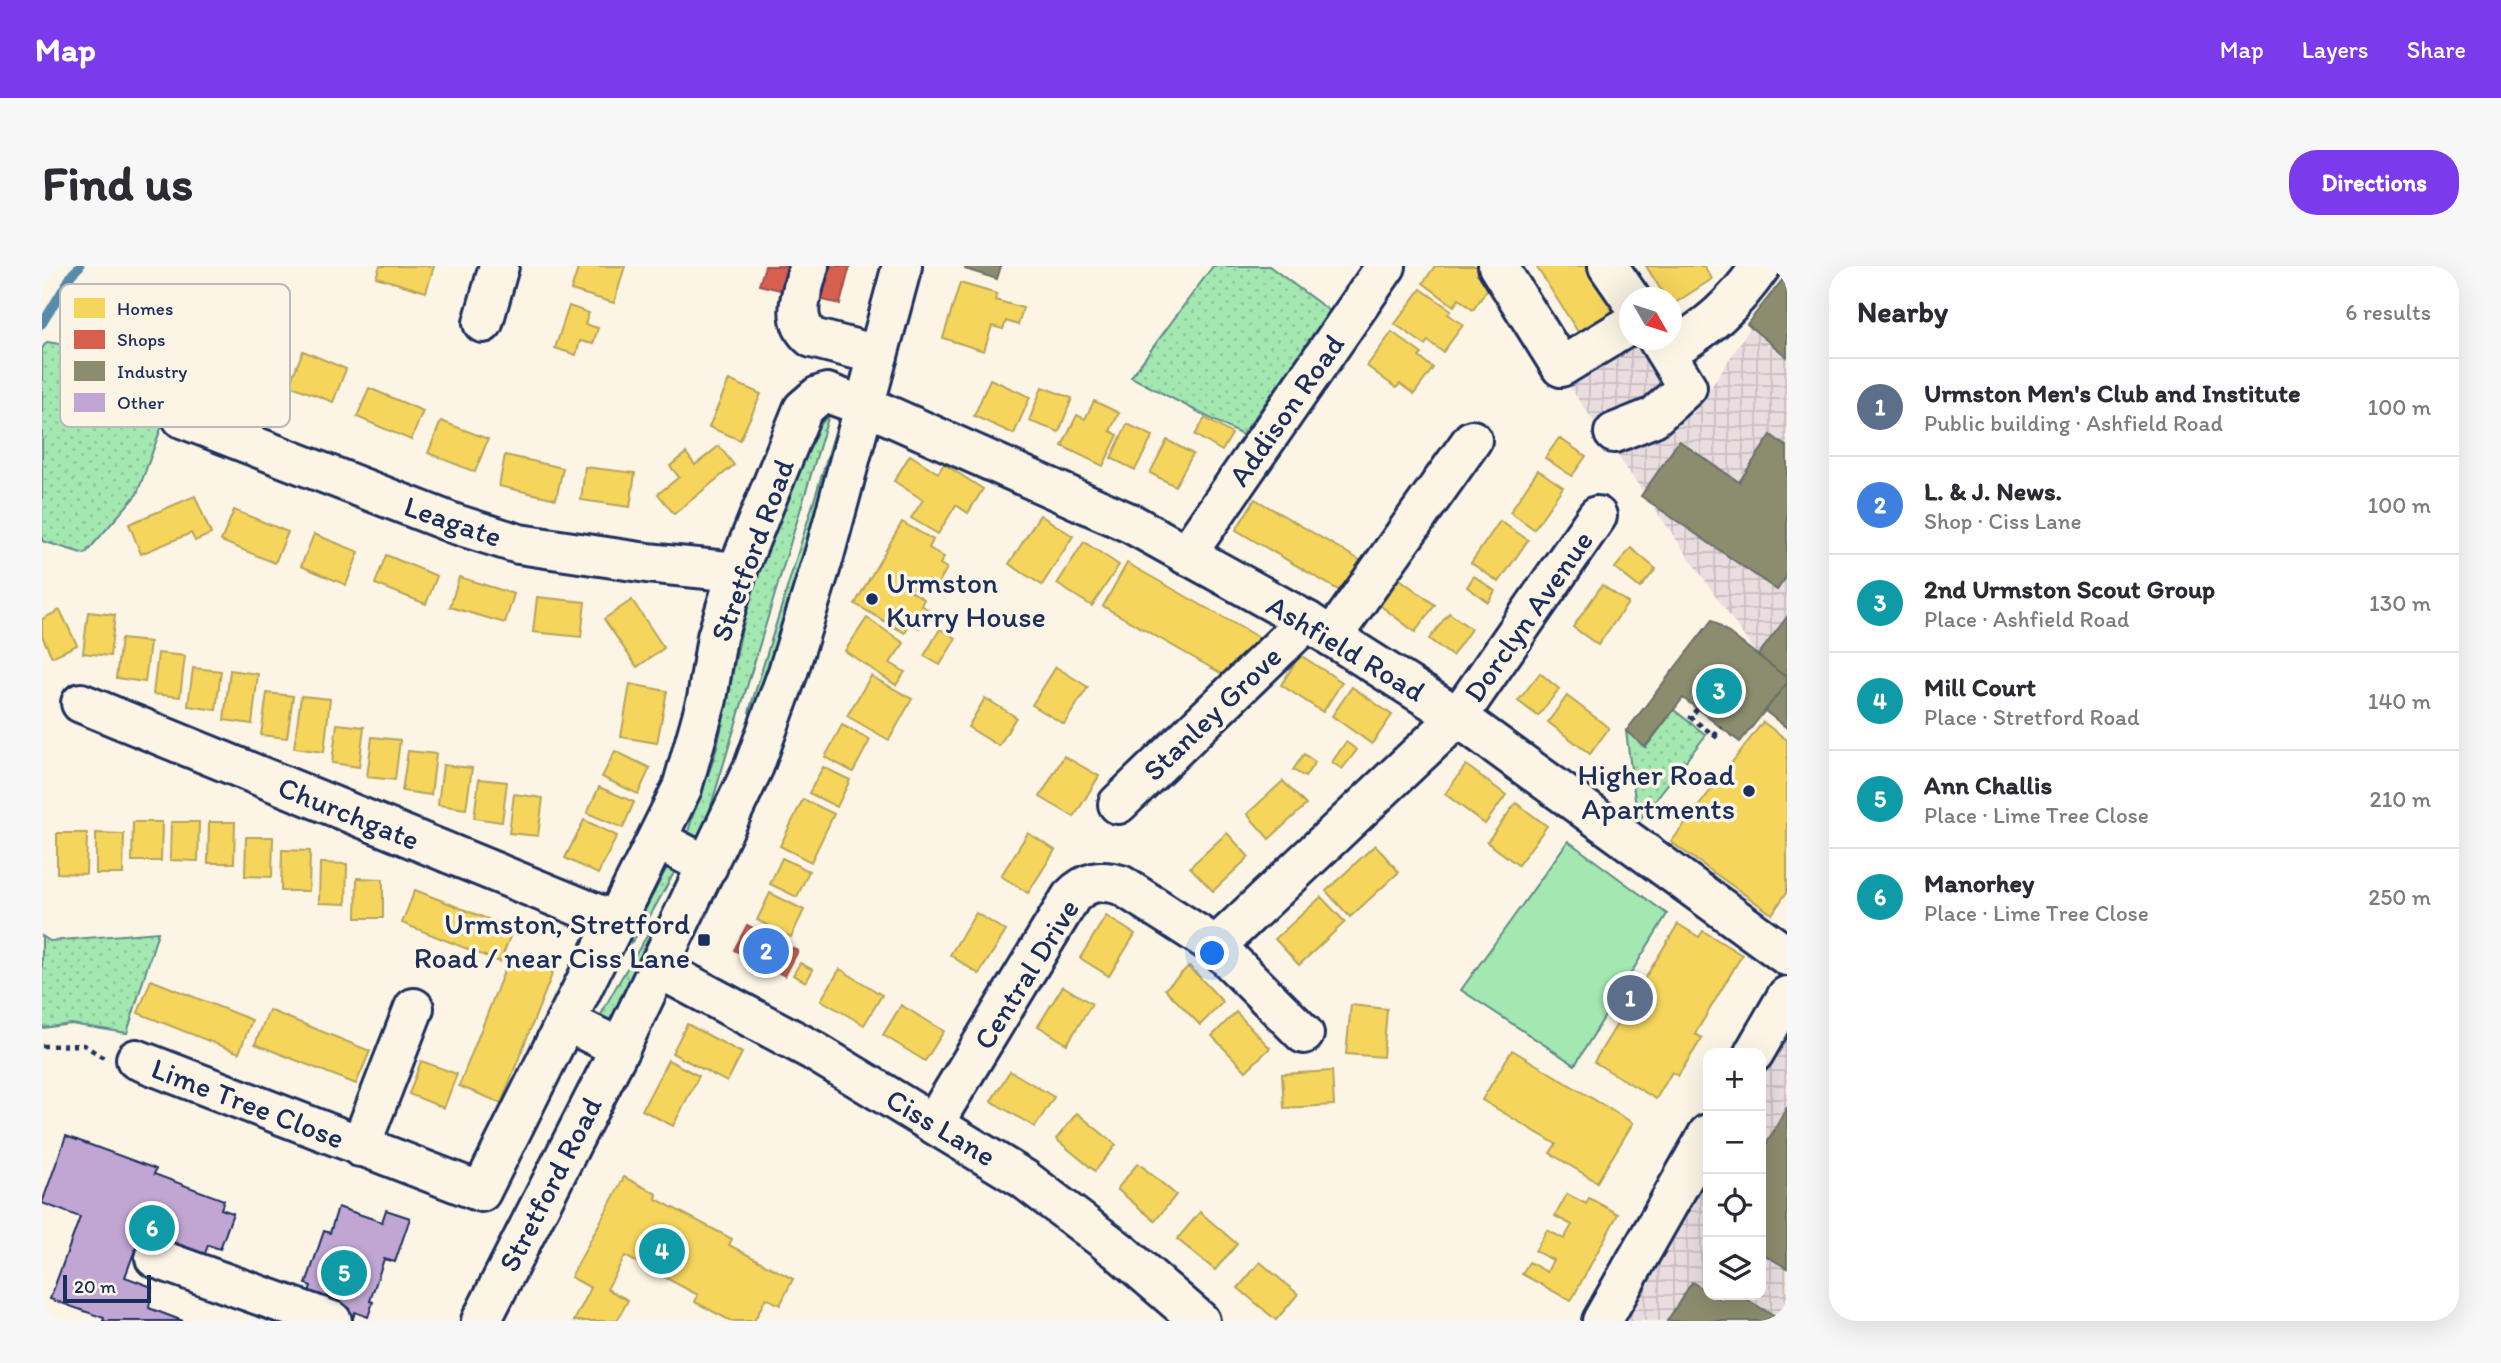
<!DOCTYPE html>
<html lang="en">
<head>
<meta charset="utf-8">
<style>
	:root { --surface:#fff; --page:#f7f7f7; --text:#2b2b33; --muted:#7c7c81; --line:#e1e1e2; --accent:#7c3aed }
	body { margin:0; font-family:Itim,sans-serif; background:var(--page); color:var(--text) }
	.controls { position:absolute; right:21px; bottom:21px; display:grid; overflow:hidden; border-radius:14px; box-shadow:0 7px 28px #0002 }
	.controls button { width:63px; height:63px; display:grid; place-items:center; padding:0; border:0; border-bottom:2px solid var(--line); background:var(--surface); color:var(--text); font:35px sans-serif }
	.compass { position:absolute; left:1577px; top:21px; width:63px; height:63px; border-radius:50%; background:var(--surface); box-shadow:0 7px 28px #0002; rotate:129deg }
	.scale { position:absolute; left:21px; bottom:18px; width:88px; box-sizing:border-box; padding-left:7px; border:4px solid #1b2f5e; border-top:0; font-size:19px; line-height:24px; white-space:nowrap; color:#1b2f5e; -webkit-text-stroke:5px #fcf5e5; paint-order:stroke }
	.you { position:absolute; left:1171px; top:688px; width:24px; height:24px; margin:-18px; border:5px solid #fff; border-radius:50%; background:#1a73e8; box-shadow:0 0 0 10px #1a73e833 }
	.badge { display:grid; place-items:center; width:46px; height:46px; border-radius:50%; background:var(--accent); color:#fff; font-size:23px; font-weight:700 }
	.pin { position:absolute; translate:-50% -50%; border:4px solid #fff; box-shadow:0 2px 7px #0006 }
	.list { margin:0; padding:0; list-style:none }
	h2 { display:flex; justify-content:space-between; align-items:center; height:91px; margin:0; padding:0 28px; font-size:30px }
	h2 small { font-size:23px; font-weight:400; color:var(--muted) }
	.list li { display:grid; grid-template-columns:46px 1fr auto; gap:21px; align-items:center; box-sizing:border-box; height:98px; padding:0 28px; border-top:2px solid var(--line) }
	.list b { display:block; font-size:26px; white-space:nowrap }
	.list p { margin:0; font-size:23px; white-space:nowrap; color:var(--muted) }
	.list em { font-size:23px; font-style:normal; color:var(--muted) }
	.icon { flex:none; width:38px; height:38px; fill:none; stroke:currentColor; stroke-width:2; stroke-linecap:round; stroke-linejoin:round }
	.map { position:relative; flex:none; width:1745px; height:1055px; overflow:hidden; border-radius:28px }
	header { display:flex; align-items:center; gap:42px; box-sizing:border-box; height:98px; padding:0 35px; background:var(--accent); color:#fff }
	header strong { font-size:33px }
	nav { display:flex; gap:38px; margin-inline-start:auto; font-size:24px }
	.intro { display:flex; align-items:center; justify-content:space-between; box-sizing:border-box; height:168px; padding:0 42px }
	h1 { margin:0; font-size:49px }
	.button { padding:18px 32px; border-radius:28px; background:var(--accent); color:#fff; font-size:24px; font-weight:700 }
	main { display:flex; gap:42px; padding:0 42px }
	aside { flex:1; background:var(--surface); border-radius:28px; box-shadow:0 7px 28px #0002 }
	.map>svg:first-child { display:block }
	.industrial { fill:url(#industrial-grid) }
	.grass { fill:url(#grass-dots); stroke:#5f8b88; stroke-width:2 }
	.park { fill:#a3e7b1; stroke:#5f8b88; stroke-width:2 }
	.homes { fill:#f6d55c; stroke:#b4a35d; stroke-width:2 }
	.shops { fill:#d6604d; stroke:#9e5152; stroke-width:2 }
	.industry { fill:#8c8c6e; stroke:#6a7069; stroke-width:2 }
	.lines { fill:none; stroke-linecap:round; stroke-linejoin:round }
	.stream { stroke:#568baa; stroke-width:9 }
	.building { fill:#c1a6d4; stroke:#1b2f5e; stroke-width:2 }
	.minor-casing { stroke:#1b2f5e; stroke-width:44 }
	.major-casing { stroke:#1b2f5e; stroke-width:44 }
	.path { stroke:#1b2f5e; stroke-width:4.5; stroke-dasharray:5 5; stroke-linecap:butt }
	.minor { stroke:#fcf5e5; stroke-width:38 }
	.major { stroke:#fcf5e5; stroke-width:38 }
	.poi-dot { fill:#1b2f5e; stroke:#fcf5e5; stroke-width:2.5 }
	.labels { text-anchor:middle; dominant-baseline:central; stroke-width:7; stroke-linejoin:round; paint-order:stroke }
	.street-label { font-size:30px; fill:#1b2f5e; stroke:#fcf5e5 }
	.poi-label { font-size:30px; fill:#1b2f5e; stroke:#fcf5e5; text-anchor:end }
	.key { fill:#fcf5e5; stroke:#b8babc; stroke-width:2 }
	.key-label { font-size:19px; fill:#1b2f5e }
</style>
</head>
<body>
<header>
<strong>Map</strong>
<nav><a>Map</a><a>Layers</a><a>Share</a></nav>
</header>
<div class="intro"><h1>Find us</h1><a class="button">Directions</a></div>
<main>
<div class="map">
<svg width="1745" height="1055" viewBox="0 0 1745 1055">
	<defs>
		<pattern id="industrial-grid" width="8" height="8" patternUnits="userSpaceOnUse" patternTransform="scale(1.75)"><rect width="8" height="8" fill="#eadde0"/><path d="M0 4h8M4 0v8" fill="none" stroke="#c8bec3"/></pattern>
		<pattern id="grass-dots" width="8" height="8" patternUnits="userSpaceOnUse" patternTransform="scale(1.75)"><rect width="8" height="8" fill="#a3e7b1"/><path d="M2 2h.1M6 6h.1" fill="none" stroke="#8cc69b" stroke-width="1.8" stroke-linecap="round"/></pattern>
	</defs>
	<rect width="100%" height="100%" fill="#fcf5e5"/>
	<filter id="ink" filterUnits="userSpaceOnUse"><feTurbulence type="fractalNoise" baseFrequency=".0143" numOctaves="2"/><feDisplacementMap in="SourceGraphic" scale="14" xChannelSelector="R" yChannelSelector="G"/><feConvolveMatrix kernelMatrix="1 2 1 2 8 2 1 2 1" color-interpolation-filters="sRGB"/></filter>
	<g filter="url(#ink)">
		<g class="industrial">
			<polygon points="1745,6 1745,412 1715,389 1520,110 1598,74 1651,148"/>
			<polygon points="1745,761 1745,1055 1576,1055 1666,897 1666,1029 1719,1029 1719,806"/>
		</g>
		<g class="grass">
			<polygon points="1171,0 1227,0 1289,46 1200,169 1089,111"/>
			<polygon points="5,76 143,97 95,228 43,288 0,275 0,82"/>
			<path d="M 787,149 L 662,563 L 653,574 L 646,571 C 644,560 670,503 674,485 C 689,426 696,366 715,308 C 731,257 757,209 777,160 Z"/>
			<polygon points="797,153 799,157 784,226 713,447 709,448 707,446"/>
			<polygon points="1632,444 1664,469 1596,556 1584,465 1604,481"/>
			<polygon points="628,601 634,603 603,659 589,677 589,671 624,603"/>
			<path d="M 633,623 L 570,757 L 557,753 C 579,707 609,667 633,623 Z"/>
			<polygon points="116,666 85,767 29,758 0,762 0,670 8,675"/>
		</g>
		<polygon class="park" points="1526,575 1625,648 1533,799 1419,724"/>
		<g class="homes">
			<polygon points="338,0 392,0 384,26 334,11"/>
			<polygon points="537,0 583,0 572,37 529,24"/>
			<polygon points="1393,0 1433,0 1438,4 1435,8 1449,18 1431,44 1417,33 1412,40 1381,17"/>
			<polygon points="1494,0 1551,0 1584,52 1543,77"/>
			<polygon points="1604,0 1662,0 1670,13 1630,39 1630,32 1624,32"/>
			<polygon points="918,17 955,28 953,34 981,42 976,59 964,55 961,63 950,60 942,85 901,72"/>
			<polygon points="1379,23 1409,44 1406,48 1421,59 1401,86 1386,75 1383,79 1353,58"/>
			<polygon points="527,40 547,47 543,58 556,62 551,78 538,75 534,89 513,82"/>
			<polygon points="1350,66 1380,88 1377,91 1391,102 1372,128 1358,118 1354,122 1325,100"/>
			<polygon points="261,85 304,103 291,136 247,119"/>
			<polygon points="948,113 988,131 972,168 932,150"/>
			<polygon points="687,114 719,128 698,174 667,161"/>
			<polygon points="1000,121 1030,132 1017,166 987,155"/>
			<polygon points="327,122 381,145 369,174 315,151"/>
			<polygon points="1052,135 1077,147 1068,165 1076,169 1061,200 1020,180 1035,149 1043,153"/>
			<polygon points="1163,152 1190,168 1180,185 1153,169"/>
			<polygon points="399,155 446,173 433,206 386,187"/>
			<polygon points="1085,158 1111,170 1093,204 1069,192"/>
			<polygon points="1517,172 1544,190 1530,210 1503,192"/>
			<polygon points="1125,174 1151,188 1133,220 1108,207"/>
			<polygon points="677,180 692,199 632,248 616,228 637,211 628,200 644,187 653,199"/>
			<polygon points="463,189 521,202 514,233 457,220"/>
			<polygon points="868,189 896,207 902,198 941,223 926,247 914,239 896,268 869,252 881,234 852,215"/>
			<polygon points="543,201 593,207 588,241 539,234"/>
			<polygon points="1496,204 1521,221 1492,263 1468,246"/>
			<polygon points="153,230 169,268 153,275 149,267 99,288 87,258"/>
			<polygon points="1213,233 1328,300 1310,332 1194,264"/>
			<polygon points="192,244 246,266 233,297 179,275"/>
			<polygon points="998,249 1031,270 1000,319 967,298"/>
			<polygon points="1458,255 1486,274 1457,316 1429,297"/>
			<polygon points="860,256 891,274 887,282 902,291 898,298 905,302 895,320 887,315 883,322 874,317 869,325 882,333 879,339 887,344 877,362 868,357 863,367 813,338"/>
			<polygon points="272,268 317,286 304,319 259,300"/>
			<polygon points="1042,276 1077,299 1050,340 1015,318"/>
			<polygon points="1589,282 1614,303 1598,322 1573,302"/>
			<polygon points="344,289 395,310 384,338 333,318"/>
			<polygon points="1085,297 1221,374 1196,417 1061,340"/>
			<polygon points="1351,308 1393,339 1373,366 1331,334"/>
			<polygon points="1432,310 1453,325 1446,336 1425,321"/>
			<polygon points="417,311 472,328 463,357 408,341"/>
			<polygon points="1560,319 1586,337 1556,379 1531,361"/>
			<polygon points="495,331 543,336 539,371 491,366"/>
			<polygon points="590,334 622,382 595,401 562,353"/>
			<polygon points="18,344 35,379 10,391 0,370 0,353"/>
			<polygon points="46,346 73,349 68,390 41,387"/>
			<polygon points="1407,347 1429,363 1410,390 1387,373"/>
			<polygon points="825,352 862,377 848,397 863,406 854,419 803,385"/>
			<polygon points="898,363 914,372 898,399 882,390"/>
			<polygon points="79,373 108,376 103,416 74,412"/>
			<polygon points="116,387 143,390 138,431 111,428"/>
			<polygon points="1258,389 1300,416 1281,446 1239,419"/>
			<polygon points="1014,401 1046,421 1022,458 990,439"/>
			<polygon points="151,402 179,405 174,444 146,440"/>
			<polygon points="188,404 216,408 210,458 182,454"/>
			<polygon points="1498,407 1517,423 1496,450 1476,435"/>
			<polygon points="829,410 870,433 847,474 805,450"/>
			<polygon points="588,418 625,425 615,477 579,471"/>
			<polygon points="1310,421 1350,449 1330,478 1290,450"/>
			<polygon points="225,427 251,430 245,472 219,469"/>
			<polygon points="259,430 288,433 282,486 252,482"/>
			<polygon points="1525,430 1567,462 1548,488 1506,456"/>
			<polygon points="943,432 974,451 957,480 926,461"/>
			<polygon points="1721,456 1745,474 1745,626 1730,648 1629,576"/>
			<polygon points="295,458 322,461 317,501 290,497"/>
			<polygon points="800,459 828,474 811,506 783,491"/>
			<polygon points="330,471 358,474 353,514 325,511"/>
			<polygon points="1304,476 1315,484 1300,503 1290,496"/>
			<polygon points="366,485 394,488 389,529 360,525"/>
			<polygon points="573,485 608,502 596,528 560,511"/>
			<polygon points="1262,488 1273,496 1263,511 1251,504"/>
			<polygon points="1022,490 1057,510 1032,551 998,531"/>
			<polygon points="401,499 430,502 424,543 396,539"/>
			<polygon points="1424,499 1464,529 1443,558 1403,528"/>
			<polygon points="781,501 808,514 795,541 767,527"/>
			<polygon points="437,513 465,516 460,556 432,552"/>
			<polygon points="1241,515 1264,539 1227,573 1205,548"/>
			<polygon points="557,521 592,536 581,562 545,547"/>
			<polygon points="472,528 501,532 496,570 467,567"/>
			<polygon points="761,533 792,548 769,596 738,580"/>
			<polygon points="1474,537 1505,560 1476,599 1445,576"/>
			<polygon points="542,554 575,570 556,608 523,592"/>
			<polygon points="91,556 120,556 119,595 90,595"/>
			<polygon points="129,556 157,556 156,595 128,594"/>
			<polygon points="167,556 193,556 192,597 166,597"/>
			<polygon points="15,567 45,567 44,608 15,607"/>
			<polygon points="54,567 82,568 81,608 54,608"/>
			<polygon points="986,567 1013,584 986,627 959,610"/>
			<polygon points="1185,567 1207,591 1171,625 1148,601"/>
			<polygon points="204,571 231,571 230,611 203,610"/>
			<polygon points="1333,579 1357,606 1308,651 1284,625"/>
			<polygon points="240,584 268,585 267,625 239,625"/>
			<polygon points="740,592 767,605 755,631 728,618"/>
			<polygon points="278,597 305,598 304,638 277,637"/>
			<polygon points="315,612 341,613 341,652 314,652"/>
			<polygon points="373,624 471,663 458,696 360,657"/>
			<polygon points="728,627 762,644 749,671 715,654"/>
			<polygon points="1279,631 1303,656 1257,699 1233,673"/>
			<polygon points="934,647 964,665 937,708 908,689"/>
			<polygon points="1064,650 1093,668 1067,710 1038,692"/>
			<polygon points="1636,658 1657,671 1661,665 1700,689 1653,768 1660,772 1636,810 1630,806 1614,833 1552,796"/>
			<polygon points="468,690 511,706 459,837 417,820"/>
			<polygon points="758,697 771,704 764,716 751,709"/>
			<polygon points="1147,700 1181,736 1158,759 1123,723"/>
			<polygon points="798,703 840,729 822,759 779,734"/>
			<polygon points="109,714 210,754 197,787 96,747"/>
			<polygon points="1021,720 1050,738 1025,778 996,760"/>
			<polygon points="859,739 902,765 883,795 841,769"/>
			<polygon points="1309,739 1345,743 1341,791 1304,788"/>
			<polygon points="227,744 328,785 314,818 213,778"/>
			<polygon points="1194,746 1228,782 1204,805 1170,770"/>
			<polygon points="645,758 700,787 685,816 630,787"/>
			<polygon points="1470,784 1591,857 1555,916 1508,887 1514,878 1440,834"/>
			<polygon points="626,794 657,810 631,860 600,844"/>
			<polygon points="379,795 415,808 402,842 367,828"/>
			<polygon points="968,805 1012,831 993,861 949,835"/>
			<polygon points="1290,805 1292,839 1242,842 1240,808"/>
			<polygon points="1035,847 1074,879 1053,905 1014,873"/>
			<polygon points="1096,897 1134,929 1113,955 1075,923"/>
			<polygon points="582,911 615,928 614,933 690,973 687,979 751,1013 738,1039 724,1032 712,1055 689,1055 653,1036 656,1029 583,990 565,1023 586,1034 575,1055 532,1055 549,1022 529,1011"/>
			<polygon points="1525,928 1544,938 1547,932 1576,948 1529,1035 1480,1008 1487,996 1505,1006 1511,994 1493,985 1505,964 1522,973 1530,959 1513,950"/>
			<polygon points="1158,946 1195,978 1173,1004 1135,973"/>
			<polygon points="1218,996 1256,1028 1234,1054 1196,1022"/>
		</g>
		<g class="shops">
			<polygon points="723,0 808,0 798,38 717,19"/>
			<polygon points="705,659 756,685 743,710 692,684"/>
		</g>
		<g class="industry">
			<polygon points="924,0 959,0 955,13 923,3"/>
			<polygon points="1745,8 1745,91 1705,58"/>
			<polygon points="1729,169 1745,181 1745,310 1735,324 1599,230 1637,175 1697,216"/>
			<polygon points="1745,351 1745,412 1716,389"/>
			<polygon points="1670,354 1745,412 1745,417 1698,476 1641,432 1603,481 1584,465"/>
			<polygon points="1745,417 1745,462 1723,445"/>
			<polygon points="1745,841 1745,1002 1719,987 1719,888"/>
			<polygon points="1650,1016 1681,1035 1685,1029 1698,1029 1735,1052 1733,1055 1625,1055"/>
		</g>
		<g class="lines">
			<polyline class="stream" points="0,58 30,8 38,0"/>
		</g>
		<g class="building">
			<polygon points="24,870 114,903 112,908 182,934 179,943 191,947 178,983 166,979 160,996 97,973 83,1011 110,1021 107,1042 141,1055 61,1055 62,1052 8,1033 38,951 0,937"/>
			<polygon points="296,941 340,956 344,944 368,952 353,996 342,993 328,1035 331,1036 326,1051 313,1046 310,1055 262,1041 269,1020 264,1018 282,965 288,967"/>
		</g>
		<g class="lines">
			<defs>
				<g id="minor">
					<path d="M 767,0 C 761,24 747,54 770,72 L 836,89"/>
					<polyline points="1456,0 1519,101 1588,59"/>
					<polyline points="1566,0 1588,32"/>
					<polyline points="441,57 457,0"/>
					<path d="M 1625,86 C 1669,59 1689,42 1719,0"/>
					<polyline points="140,152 413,258 477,278 605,297 695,306"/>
					<polyline points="1572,167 1612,151 1645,121 1616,74"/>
					<polyline points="1144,289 1344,0"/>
					<polyline points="1290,371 1430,174"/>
					<polyline points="39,437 575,656"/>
					<polyline points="1076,538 1265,355"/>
					<polyline points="616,574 666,600"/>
					<polyline points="1174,680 1416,451 1555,250"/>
					<polyline points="616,702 770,784 982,913 1077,985 1158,1055"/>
					<polyline points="525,756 578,782"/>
					<polyline points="1712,787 1745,730"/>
					<polyline points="94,793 439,926 640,522 665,433 675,371 695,306 761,143 776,130 785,127 843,148 1090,258 1265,355 1416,451 1745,690"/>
					<path d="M 892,857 L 1029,631 C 1044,615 1059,613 1079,619 L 1174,680 L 1262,768"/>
					<polyline points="318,881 372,742"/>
					<polyline points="113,992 290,1055"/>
					<polyline points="1560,1055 1666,868"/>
				</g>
				<polyline id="major" points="439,1055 578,782 712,500 746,406 782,290 860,0"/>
			</defs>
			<use href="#minor" class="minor-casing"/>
			<use href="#major" class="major-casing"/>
			<g class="path">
				<polyline points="1655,443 1648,451 1677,473"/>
				<polyline points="1672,470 1679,461"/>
				<polyline points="0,780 42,779 62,792"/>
			</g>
			<use href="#minor" class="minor"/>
			<use href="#major" class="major"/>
		</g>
	</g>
	<g class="poi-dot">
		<circle cx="830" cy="333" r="7"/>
		<circle cx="1707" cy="525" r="7"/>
		<rect x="655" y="667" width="14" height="14" rx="3.5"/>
	</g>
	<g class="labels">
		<g class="street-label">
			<text transform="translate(1244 144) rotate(-55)">Addison Road</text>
			<text transform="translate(411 255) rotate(19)">Leagate</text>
			<text transform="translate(710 284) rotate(-70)">Stretford Road</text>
			<text transform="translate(1486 350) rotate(-55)">Dorclyn Avenue</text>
			<text transform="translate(1304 382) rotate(31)">Ashfield Road</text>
			<text transform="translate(1170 447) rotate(-44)">Stanley Grove</text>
			<text transform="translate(307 547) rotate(22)">Churchgate</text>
			<text transform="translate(984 708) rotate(-58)">Central Drive</text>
			<text transform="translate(206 837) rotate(21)">Lime Tree Close</text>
			<text transform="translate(899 861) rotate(31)">Ciss Lane</text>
			<text transform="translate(508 918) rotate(-63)">Stretford Road</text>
		</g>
		<g class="poi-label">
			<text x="844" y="316" text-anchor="start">Urmston<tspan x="844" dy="34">Kurry House</tspan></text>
			<text x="1693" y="508">Higher Road<tspan x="1693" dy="34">Apartments</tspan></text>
			<text x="648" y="657">Urmston, Stretford<tspan x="648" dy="34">Road / near Ciss Lane</tspan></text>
		</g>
	</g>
	<rect x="18" y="18" width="230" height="143" rx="10" class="key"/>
	<rect x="32" y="32" width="31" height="20" fill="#f6d55c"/>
	<rect x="32" y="64" width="31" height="19" fill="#d6604d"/>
	<rect x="32" y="95" width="31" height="20" fill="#8c8c6e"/>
	<rect x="32" y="127" width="31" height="19" fill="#c1a6d4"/>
	<g class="key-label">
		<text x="75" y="49">Homes</text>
		<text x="75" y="80">Shops</text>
		<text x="75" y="112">Industry</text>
		<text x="75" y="143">Other</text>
	</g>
</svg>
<div class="controls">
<button>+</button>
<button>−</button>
<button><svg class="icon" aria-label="locate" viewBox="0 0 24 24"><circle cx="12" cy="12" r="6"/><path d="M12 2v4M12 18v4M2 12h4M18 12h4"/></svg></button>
<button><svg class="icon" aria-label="layers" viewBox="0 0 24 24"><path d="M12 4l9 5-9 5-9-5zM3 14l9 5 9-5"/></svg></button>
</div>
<svg class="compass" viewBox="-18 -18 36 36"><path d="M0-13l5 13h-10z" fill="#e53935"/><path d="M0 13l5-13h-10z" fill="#7c7c81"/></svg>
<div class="scale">20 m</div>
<div class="you"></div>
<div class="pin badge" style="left:1588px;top:732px;background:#5c6f8a">1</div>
<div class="pin badge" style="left:724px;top:685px;background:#3f7fe0">2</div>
<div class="pin badge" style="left:1677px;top:425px;background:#0f9aa8">3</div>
<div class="pin badge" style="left:620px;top:985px;background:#0f9aa8">4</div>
<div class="pin badge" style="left:302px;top:1007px;background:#0f9aa8">5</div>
<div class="pin badge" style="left:110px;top:962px;background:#0f9aa8">6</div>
</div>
<aside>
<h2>Nearby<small>6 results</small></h2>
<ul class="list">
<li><span class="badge" style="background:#5c6f8a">1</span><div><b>Urmston Men's Club and Institute</b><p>Public building · Ashfield Road</p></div><em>100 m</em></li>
<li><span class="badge" style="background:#3f7fe0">2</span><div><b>L. &amp; J. News.</b><p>Shop · Ciss Lane</p></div><em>100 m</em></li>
<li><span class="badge" style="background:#0f9aa8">3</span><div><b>2nd Urmston Scout Group</b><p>Place · Ashfield Road</p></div><em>130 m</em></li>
<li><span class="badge" style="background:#0f9aa8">4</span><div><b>Mill Court</b><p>Place · Stretford Road</p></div><em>140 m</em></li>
<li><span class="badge" style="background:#0f9aa8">5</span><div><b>Ann Challis</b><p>Place · Lime Tree Close</p></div><em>210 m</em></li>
<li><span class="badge" style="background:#0f9aa8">6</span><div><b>Manorhey</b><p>Place · Lime Tree Close</p></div><em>250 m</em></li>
</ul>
</aside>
</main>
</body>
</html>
